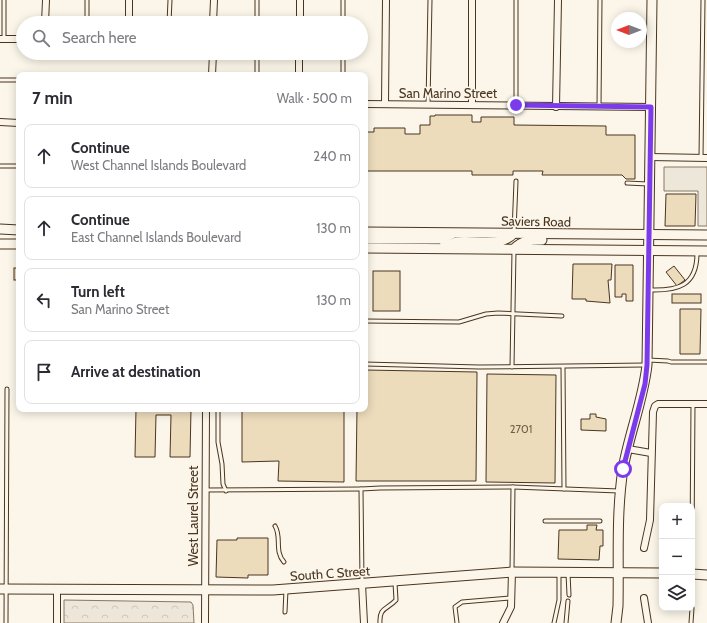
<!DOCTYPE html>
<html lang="en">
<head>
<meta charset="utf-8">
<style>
	:root { --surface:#fff; --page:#f7f7f7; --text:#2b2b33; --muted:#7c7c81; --line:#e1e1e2 }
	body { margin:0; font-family:Cabin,sans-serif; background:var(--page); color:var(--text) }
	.controls { position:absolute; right:12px; bottom:12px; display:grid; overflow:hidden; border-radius:8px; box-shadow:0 2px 10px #0003 }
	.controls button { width:36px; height:36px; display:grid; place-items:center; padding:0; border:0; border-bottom:1px solid var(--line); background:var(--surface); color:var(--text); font:20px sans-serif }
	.compass { position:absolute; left:611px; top:12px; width:36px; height:36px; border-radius:50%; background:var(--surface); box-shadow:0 2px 10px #0003; rotate:270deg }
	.stop { position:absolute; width:12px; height:12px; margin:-9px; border:3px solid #7c3aed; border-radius:50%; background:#fff }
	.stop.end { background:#7c3aed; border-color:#fff; box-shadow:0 1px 4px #0008 }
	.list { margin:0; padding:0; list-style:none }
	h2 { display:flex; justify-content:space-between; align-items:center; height:52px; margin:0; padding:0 16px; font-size:17px }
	h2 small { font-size:13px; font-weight:400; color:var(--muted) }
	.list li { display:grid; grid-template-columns:26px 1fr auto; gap:12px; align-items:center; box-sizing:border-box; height:64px; margin:0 8px 8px; padding:0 8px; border:1px solid var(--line); border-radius:8px }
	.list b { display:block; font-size:15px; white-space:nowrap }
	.list p { margin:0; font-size:13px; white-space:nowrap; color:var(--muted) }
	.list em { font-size:13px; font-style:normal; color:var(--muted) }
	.icon { flex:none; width:22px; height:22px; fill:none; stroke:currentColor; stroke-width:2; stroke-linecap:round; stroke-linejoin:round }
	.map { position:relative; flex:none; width:707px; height:623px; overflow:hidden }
	.search { position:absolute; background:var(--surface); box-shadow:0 2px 10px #0003; left:16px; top:16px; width:352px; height:44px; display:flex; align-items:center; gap:10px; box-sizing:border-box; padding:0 14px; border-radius:22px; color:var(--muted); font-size:15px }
	.panel { position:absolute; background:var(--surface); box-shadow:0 2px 10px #0003; left:16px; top:72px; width:352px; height:340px; border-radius:8px }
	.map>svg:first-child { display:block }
	.park { fill:url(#park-crowns); stroke:#887966 }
	.parking { fill:#ede7d9; stroke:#887966 }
	.building { fill:#ecdcbc; stroke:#4a3520 }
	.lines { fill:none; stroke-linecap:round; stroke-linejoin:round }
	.lane-casing { stroke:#4a3520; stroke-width:5 }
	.street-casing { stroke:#4a3520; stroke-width:8 }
	.secondary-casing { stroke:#4a3520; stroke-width:11 }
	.lane { stroke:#fbf6e9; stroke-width:3 }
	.street { stroke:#fbf6e9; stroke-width:6 }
	.secondary { stroke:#fbf6e9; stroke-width:9 }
	.route { stroke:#7c3aed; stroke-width:5 }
	.labels { text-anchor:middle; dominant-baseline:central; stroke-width:3; stroke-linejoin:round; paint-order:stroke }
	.number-label { font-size:11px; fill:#725f47 }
	.street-label { font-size:13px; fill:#4a3520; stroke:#fbf6e9 }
</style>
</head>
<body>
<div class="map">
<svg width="707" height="623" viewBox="0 0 707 623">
	<defs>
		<pattern id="park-crowns" width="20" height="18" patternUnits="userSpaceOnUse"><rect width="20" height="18" fill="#ede6d9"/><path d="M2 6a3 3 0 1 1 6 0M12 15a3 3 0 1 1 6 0" fill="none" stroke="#cdc6ba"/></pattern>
	</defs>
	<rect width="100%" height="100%" fill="#fbf6e9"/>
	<polygon class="park" points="64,600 191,602 193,605 194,623 64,623"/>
	<polygon class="parking" points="664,167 707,167 707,226 698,226 698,191 664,191"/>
	<g class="building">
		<polygon points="435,115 472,115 472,122 481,122 481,117 514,117 514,125 606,126 606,135 635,135 635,179 626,179 622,175 542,175 543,171 513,171 513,175 472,175 472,171 365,171 365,132 374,132 374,128 405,128 405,134 420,134 420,125 430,125 430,116 435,116"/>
		<polygon points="666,194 696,194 695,226 665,226"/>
		<polygon points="573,264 612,264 611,280 608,280 610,303 586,301 586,299 572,299"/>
		<polygon points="615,265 633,265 633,301 626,301 626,294 622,294 622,297 615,297"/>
		<polygon points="674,266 685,280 677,286 666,272"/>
		<rect x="14" y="268" width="5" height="12"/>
		<rect x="373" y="271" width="27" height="40"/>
		<rect x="672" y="294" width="29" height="9"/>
		<polygon points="680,309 701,309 700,354 680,354"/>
		<polygon points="365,370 477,372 476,481 356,481 357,409 365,409"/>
		<polygon points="487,374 556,375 555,483 486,482"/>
		<polygon points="136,409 191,409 190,457 170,457 171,415 156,415 155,457 135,457"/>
		<polygon points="242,409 344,409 344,482 278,481 279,461 242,462"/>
		<polygon points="590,414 596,414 596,417 606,419 606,431 581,430 581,419 590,419"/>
		<polygon points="587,525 597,525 596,530 603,530 603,546 600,546 599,560 558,559 559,530 587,530"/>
		<polygon points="237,538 268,538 268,575 248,575 248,578 216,577 217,540 237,540"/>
	</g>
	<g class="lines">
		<defs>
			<g id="lane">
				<polyline points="87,23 87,0"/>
				<polyline points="169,23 170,0"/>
				<polyline points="257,23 257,0"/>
				<polyline points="343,23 343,0"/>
				<polyline points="4,39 4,0"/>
				<polyline points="257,75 257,53"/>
				<polyline points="343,75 343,53"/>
				<polyline points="0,80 19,80"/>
				<polyline points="428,104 430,0"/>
				<polyline points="516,105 516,0"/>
				<polyline points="599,107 600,0"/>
				<polyline points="701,158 703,0"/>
				<polyline points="0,166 19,166"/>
				<polyline points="627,183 648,184"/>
				<polyline points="514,232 516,181"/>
				<path d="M 649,290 C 678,291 697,286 697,253"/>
				<polyline points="365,321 459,322 486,314 498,313 562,316"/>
				<polyline points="648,360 668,361 671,362 707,362"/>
				<polyline points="365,364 479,367 645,365"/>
				<polyline points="512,367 514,251"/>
				<polyline points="563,367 564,489"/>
				<polyline points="218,409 218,442 222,464 223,484 226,491"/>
				<polyline points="513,487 619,491"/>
				<polyline points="205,490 361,489"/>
				<polyline points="545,521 600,521"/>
				<path d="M 275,526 C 282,537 274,551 284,562"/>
				<polyline points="692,545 693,404"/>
				<polyline points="568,573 569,595"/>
				<polyline points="362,582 361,489 380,488 513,487 512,571"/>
				<polyline points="285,612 286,590"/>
				<polyline points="6,623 7,389"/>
				<path d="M 380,623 C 379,607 387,610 396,600 L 395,583"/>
				<polyline points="457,623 455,607 462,602 511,598"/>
				<polyline points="554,623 559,600 559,574"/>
				<polyline points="566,623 568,601"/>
				<polyline points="691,623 692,608"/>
			</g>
			<g id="street">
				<polyline points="45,23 46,0"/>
				<polyline points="129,23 129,0"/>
				<polyline points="213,23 214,0"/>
				<polyline points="300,23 300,0"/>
				<polyline points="0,39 23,39"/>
				<polyline points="212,75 213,53"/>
				<polyline points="299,75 299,53"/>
				<polyline points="365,104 651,107"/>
				<polyline points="385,104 386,0"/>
				<polyline points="472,104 472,0"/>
				<polyline points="556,107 558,0"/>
				<polyline points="0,122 19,123"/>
				<polyline points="650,157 707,158"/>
				<polyline points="628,449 651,453"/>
				<polyline points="644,548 650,520 653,412 655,406 658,404 707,404"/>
				<polyline points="362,584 364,623"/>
				<polyline points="644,598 648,623"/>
				<polyline points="57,623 57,589"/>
				<polyline points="205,623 206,409"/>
				<polyline points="503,623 511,607 512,572"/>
			</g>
			<g id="secondary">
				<polyline points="0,229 19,230"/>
				<polyline points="365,232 707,235"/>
				<polyline points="365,239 441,239 452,234"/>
				<polyline points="0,244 19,244"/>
				<path d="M 444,246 C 447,245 452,243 456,242 C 474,239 500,249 514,233"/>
				<polyline points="365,248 707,251"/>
				<path d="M 514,249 C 522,240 531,240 542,240"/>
				<polyline points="692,574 707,575"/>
				<polyline points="0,589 273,590 512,572 662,573"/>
				<path d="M 616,623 L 618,606 C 619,561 616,514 623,469 C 629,434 643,401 647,365 L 652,0"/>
			</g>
		</defs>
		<use href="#lane" class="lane-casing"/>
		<use href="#street" class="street-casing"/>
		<use href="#secondary" class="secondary-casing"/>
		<use href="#lane" class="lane"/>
		<use href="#street" class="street"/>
		<use href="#secondary" class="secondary"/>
	</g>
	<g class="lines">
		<polyline class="route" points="516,105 651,107 647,365 645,384 623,469"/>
	</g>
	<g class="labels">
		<g class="number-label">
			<text x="521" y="429">2701</text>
		</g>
		<g class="street-label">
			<text x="448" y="93">San Marino Street</text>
			<text transform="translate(536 221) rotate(1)">Saviers Road</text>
			<text transform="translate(193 516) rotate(-90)">West Laurel Street</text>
			<text transform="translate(330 573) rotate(-4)">South C Street</text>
		</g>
	</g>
</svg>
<div class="controls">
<button>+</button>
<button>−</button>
<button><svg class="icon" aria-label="layers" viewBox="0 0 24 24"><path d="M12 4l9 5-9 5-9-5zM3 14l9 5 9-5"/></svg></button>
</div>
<svg class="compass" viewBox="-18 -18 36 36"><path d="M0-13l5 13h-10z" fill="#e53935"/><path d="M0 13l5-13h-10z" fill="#7c7c81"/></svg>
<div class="stop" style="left:623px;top:469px"></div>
<div class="stop end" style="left:516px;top:105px"></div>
<div class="search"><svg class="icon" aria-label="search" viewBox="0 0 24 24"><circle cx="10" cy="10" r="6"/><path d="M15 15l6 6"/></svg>Search here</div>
<section class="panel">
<h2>7 min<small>Walk · 500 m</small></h2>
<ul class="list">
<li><svg class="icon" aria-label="ahead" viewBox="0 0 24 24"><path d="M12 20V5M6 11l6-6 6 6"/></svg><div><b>Continue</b><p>West Channel Islands Boulevard</p></div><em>240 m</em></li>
<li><svg class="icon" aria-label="ahead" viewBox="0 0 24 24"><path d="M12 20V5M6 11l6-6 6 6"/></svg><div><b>Continue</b><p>East Channel Islands Boulevard</p></div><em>130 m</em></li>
<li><svg class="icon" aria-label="left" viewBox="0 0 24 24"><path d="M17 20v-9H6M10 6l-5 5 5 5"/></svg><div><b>Turn left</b><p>San Marino Street</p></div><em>130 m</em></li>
<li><svg class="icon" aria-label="arrive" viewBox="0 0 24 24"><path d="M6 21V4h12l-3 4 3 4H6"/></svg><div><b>Arrive at destination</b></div></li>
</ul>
</section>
</div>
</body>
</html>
